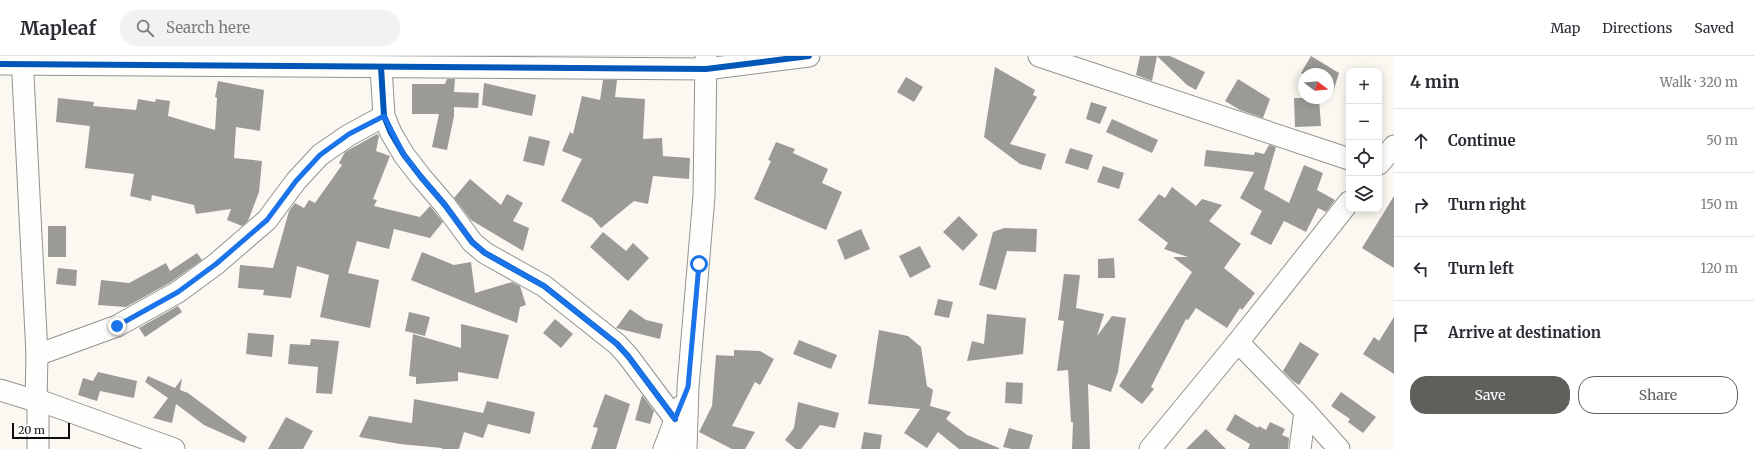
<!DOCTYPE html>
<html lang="en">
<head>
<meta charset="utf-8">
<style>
	:root { --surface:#fff; --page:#f2f2f3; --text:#2b2b33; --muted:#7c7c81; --line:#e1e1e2; --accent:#5f5f5c }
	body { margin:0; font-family:Merriweather,serif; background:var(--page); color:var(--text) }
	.controls { position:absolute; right:12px; top:12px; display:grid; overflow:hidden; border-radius:8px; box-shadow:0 2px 10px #0003 }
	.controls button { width:36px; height:36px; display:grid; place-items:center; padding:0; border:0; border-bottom:1px solid var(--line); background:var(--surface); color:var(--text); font:20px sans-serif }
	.compass { position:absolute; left:1298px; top:12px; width:36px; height:36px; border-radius:50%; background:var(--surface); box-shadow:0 2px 10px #0003; rotate:106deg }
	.scale { position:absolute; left:12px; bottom:10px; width:58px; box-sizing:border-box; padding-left:4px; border:2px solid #0c0c0c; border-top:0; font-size:11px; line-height:14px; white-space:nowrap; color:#0c0c0c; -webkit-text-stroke:3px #fff; paint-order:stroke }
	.stop { position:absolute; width:12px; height:12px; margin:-9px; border:3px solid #1a73e8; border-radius:50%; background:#fff }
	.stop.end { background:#1a73e8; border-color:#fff; box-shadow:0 1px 4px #0008 }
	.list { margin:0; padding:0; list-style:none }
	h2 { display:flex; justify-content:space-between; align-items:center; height:52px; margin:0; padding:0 16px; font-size:17px }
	h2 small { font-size:13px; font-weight:400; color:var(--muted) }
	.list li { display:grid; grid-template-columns:26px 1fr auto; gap:12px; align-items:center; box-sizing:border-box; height:64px; padding:0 16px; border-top:1px solid var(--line) }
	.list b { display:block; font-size:15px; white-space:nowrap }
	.list em { font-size:13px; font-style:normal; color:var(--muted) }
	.actions { display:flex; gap:8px; padding:12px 16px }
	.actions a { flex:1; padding:9px 0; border:1px solid var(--accent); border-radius:16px; text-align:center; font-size:14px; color:var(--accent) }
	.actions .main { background:var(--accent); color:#fff }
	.icon { flex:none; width:22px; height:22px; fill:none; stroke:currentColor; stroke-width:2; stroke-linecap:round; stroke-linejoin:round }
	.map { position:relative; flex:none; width:1394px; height:393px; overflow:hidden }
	header { display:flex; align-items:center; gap:24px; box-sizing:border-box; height:56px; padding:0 20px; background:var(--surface); border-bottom:1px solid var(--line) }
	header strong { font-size:19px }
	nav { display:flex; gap:22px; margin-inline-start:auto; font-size:14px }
	.search { width:280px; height:36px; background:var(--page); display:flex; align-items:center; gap:10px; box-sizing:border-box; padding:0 14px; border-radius:16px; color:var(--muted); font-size:15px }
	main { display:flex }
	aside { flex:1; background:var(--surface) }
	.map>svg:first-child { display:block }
	.building { fill:#9c9a97 }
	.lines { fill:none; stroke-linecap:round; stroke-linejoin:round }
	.minor-casing { stroke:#93928f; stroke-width:23 }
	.minor { stroke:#fefefd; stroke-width:21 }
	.cycleway-casing { stroke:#fff; stroke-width:8 }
	.cycleway { stroke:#0057b8; stroke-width:6 }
	.route { stroke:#1a73e8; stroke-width:5 }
</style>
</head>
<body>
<header>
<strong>Mapleaf</strong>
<div class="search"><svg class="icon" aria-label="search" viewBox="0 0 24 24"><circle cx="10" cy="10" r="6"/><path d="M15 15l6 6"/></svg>Search here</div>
<nav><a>Map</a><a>Directions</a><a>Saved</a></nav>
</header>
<main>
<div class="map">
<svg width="1394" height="393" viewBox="0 0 1394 393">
	<rect width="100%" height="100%" fill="#faf8f1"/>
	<g class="building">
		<polygon points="1140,0 1170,0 1205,16 1196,34 1187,29 1157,0 1152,25 1136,19"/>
		<polygon points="1311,0 1339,17 1333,36 1328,33 1328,18 1304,19 1301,17"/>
		<polygon points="995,11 1035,34 1033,39 1037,41 1010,88 1046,98 1041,114 1020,108 984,81"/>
		<polygon points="906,21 923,31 914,46 897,36"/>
		<polygon points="447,23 455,23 454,36 479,37 478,52 454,51 454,60 447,94 432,91 439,58 412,58 412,28 445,28"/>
		<polygon points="1238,23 1270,43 1263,62 1240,54 1225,45"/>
		<polygon points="603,24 617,24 615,41 645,43 643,83 662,82 663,100 690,102 689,123 653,120 648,148 634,145 601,172 592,162 561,145 582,103 562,95 570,76 573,78 582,40 600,44"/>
		<polygon points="218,25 264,34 260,75 236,71 234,102 262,105 259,136 248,165 242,170 227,164 231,153 196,158 194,149 152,139 151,145 130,140 134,118 85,112 90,70 56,66 58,42 94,46 93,50 136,54 138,43 155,46 156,43 170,45 168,60 215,74 217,42 215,41"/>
		<polygon points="484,27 536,39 532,60 482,49"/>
		<polygon points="1294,42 1319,42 1321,70 1295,71"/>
		<polygon points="1091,46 1107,51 1100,68 1086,63"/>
		<polygon points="1112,63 1158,84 1152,97 1106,76"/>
		<polygon points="377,78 379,80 376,95 390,100 373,143 377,144 374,150 420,161 430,150 443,166 430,182 394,173 389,193 357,185 348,217 379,224 370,272 320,261 329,219 297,210 291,242 263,239 264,234 238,232 240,209 273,212 289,155 295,147 304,152 309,144 315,147 342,109 339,107 345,96"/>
		<polygon points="529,80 550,85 544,110 523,105"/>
		<polygon points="776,86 795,93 793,97 828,113 822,127 842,136 826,174 754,143 771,105 768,104"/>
		<polygon points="1269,89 1276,91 1264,133 1289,147 1304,109 1323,117 1317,134 1335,144 1326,156 1318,152 1306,176 1284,165 1271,189 1250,178 1262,155 1240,142 1254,116 1204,110 1206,94 1254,99 1255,96 1264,98"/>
		<polygon points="1070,92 1093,99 1088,114 1065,107"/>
		<polygon points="1103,110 1124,117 1119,133 1097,126"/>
		<polygon points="470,123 501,149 507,138 523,147 513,165 529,172 523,195 471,164 454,142"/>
		<polygon points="1172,131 1196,150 1202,143 1222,149 1209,165 1241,188 1224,212 1255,237 1242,254 1240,252 1227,272 1196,252 1188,264 1186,263 1151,331 1154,333 1142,348 1119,330 1192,216 1173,201 1188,201 1164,193 1168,187 1138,164 1159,138 1165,142"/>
		<polygon points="1394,140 1394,212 1362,192"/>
		<polygon points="959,160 978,179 963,195 943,176"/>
		<rect x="48" y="170" width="18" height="31"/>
		<polygon points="1004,172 1037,173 1036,196 1007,195 996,234 979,229 993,176"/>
		<polygon points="861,173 870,193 845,204 837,184"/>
		<polygon points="603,176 626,195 633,187 649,202 628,225 590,191"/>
		<polygon points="920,190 931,211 910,222 899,200"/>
		<polygon points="422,196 454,209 471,206 475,237 512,226 520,230 526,249 520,251 517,267 411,224"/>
		<polygon points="197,197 202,204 171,226 126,251 98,249 101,224 129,227 166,207 170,215"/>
		<polygon points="1114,202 1115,222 1098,222 1098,203"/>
		<polygon points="58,212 77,214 76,230 56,228"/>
		<polygon points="1064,218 1080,219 1076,252 1104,258 1097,280 1112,260 1126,262 1118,316 1111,336 1088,328 1090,393 1072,393 1073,366 1071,366 1068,314 1057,315 1064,265 1058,264"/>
		<polygon points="938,243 953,246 949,262 934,259"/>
		<polygon points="178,250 182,256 145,281 139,272"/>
		<polygon points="630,253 646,264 663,268 660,283 616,272"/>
		<polygon points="409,256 430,261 425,280 405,275"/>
		<polygon points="987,258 1026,262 1023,298 967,305 972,285 984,288"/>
		<polygon points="1394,261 1394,318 1363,298 1374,281 1379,285"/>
		<polygon points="555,263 573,278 561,292 543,277"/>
		<polygon points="461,268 509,279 498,323 458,316 458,325 416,328 416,321 409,320 413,278 461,292"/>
		<polygon points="879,274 908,280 921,291 927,330 933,334 930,350 951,356 946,363 967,379 999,392 999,393 959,393 938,376 927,392 904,377 920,353 868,348"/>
		<polygon points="248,277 274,279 272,301 246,298"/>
		<polygon points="311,283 339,285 332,338 316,337 318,311 288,308 290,288 310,289"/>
		<polygon points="799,284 837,299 831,313 793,298"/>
		<polygon points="1300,286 1319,298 1299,329 1293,325 1283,315"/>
		<polygon points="734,294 760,295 774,303 760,329 755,326 732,370 755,376 745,393 732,393 699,376 712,350 716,299 734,300"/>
		<polygon points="98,316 137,325 134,342 100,335 97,345 78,339 83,322 93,325"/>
		<polygon points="148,320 175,332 182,322 180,334 188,337 247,381 244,387 204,369 176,348 172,367 153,362 168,342 145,326"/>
		<polygon points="1006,326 1023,327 1022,348 1005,347"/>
		<polygon points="1341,336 1376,361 1363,377 1348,366 1350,363 1331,350"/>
		<polygon points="605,338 630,348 616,393 591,393 598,372 593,371"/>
		<polygon points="642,339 654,355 650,368 635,364"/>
		<polygon points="414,343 483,357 487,345 535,356 530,378 488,368 483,382 464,376 459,393 442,393 442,392 400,388 359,381 369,360 412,367"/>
		<polygon points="798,346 839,357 835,372 820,369 801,393 796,393 785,384 794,372"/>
		<polygon points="1235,358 1258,372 1259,370 1266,374 1270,366 1285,373 1282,379 1289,382 1288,393 1248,393 1250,388 1226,374"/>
		<polygon points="286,361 313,375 303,393 268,393"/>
		<polygon points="1009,372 1033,379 1029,393 1012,393 1003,391"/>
		<polygon points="1206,373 1226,393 1186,393"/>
		<polygon points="864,376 882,379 880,393 861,393"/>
	</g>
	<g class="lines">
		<defs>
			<g id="minor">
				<polyline points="22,0 37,299 36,345 38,344 38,393"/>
				<polyline points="1039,0 1349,103"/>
				<polyline points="0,8 706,13 809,0"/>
				<polyline points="381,11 384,60 391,77 404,99 421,121 445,149 472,186 485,197 544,230 617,288 628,300 675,363"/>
				<polyline points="1379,108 1394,90"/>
				<polyline points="1238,286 1305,355 1339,393"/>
				<polyline points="37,299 117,270 178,236 216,208 267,164 296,125 320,99 349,79 384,60"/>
				<polyline points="0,334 36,345"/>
				<polyline points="38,344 174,393"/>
				<polyline points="664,393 680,351"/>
				<polyline points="686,393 688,331 704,140 706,0"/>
				<polyline points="1150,393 1238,286 1349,146"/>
				<polyline points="1300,393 1305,355"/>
			</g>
		</defs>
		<use href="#minor" class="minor-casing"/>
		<use href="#minor" class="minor"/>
		<defs>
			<g id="cycleway">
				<polyline points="0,8 706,13 809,0"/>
				<polyline points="381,11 384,60 391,77 404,99 421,121 445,149 472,186 485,197 544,230 617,288 628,300 675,363"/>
			</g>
		</defs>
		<use href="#cycleway" class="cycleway-casing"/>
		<use href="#cycleway" class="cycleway"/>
	</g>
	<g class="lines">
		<polyline class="route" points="117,270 178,236 216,208 267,164 296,125 320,99 349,78 384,60 404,99 421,121 445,149 472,186 485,197 544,230 617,288 628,300 675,363 688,331 699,208"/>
	</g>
</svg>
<div class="controls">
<button>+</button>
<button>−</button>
<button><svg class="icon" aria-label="locate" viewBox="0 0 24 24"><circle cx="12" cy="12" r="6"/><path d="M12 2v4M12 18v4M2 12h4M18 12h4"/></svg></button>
<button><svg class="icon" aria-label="layers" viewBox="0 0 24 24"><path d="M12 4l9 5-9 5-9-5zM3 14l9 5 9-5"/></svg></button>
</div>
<svg class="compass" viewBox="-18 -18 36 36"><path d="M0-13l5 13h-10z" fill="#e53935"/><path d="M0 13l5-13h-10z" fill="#7c7c81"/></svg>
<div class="scale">20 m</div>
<div class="stop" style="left:699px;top:208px"></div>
<div class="stop end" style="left:117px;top:270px"></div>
</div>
<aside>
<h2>4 min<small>Walk · 320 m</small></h2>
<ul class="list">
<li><svg class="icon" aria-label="ahead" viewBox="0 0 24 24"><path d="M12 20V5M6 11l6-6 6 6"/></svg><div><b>Continue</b></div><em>50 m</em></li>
<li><svg class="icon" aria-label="right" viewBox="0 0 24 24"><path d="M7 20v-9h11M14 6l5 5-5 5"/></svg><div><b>Turn right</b></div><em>150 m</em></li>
<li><svg class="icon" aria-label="left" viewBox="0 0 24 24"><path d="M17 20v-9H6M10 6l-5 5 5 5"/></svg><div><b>Turn left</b></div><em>120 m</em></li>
<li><svg class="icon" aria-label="arrive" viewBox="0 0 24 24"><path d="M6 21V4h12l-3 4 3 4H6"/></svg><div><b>Arrive at destination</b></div></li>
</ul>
<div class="actions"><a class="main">Save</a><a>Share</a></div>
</aside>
</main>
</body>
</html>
